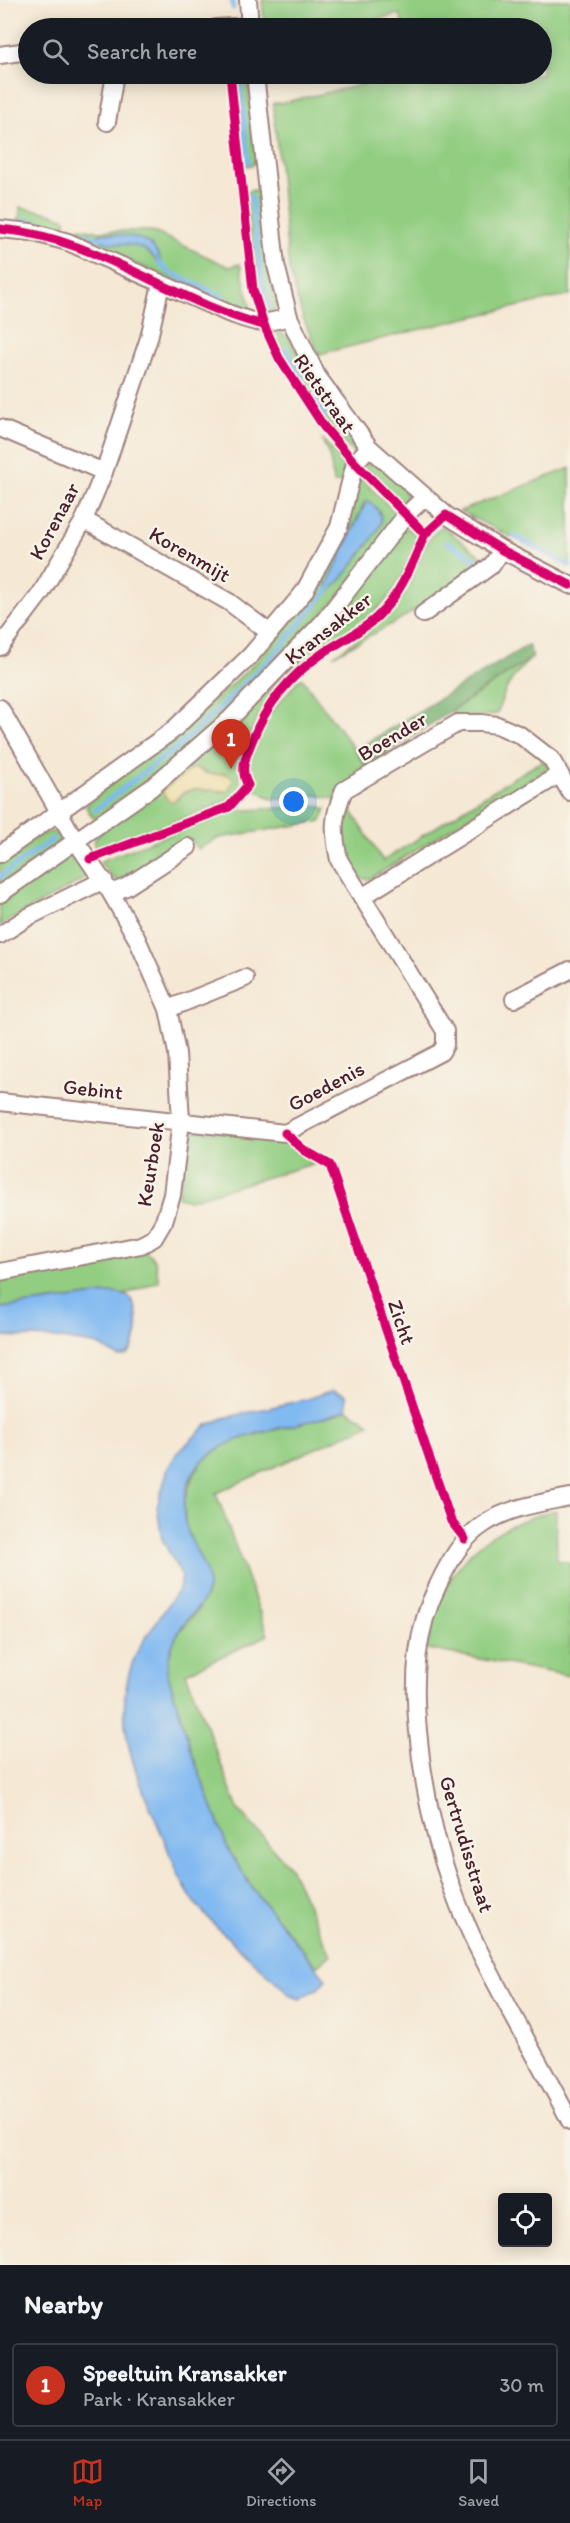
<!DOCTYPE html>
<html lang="en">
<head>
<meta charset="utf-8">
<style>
	:root { --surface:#171b24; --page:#242831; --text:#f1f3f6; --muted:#9ea1a6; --line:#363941; --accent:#c8321e }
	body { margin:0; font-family:Itim,sans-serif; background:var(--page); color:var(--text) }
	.controls { position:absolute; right:18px; bottom:18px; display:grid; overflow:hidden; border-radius:6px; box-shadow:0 3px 15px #0003 }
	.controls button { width:54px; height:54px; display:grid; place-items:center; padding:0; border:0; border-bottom:2px solid var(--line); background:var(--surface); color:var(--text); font:30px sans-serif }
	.you { position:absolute; left:294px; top:802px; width:21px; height:21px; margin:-15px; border:4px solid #fff; border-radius:50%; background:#1a73e8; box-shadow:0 0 0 9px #1a73e833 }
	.badge { display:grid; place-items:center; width:39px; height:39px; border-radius:50%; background:var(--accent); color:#fff; font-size:20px; font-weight:700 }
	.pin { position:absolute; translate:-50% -50px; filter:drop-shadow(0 2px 3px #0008) }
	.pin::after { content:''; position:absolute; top:32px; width:21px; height:18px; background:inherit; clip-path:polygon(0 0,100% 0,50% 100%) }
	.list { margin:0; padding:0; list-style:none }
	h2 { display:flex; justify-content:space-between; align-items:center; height:78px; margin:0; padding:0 24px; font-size:26px }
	h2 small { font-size:20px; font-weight:400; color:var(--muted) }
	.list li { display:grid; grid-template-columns:39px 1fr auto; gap:18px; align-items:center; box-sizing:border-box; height:84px; margin:0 12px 12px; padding:0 12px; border:2px solid var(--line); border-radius:6px }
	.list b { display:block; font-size:22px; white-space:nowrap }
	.list p { margin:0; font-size:20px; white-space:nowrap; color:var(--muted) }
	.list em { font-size:20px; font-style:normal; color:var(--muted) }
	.icon { flex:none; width:33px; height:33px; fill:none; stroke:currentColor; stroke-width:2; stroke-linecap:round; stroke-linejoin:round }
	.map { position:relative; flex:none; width:570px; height:2265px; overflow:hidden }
	.search { position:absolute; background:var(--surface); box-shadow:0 3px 15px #0003; left:18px; right:18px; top:18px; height:66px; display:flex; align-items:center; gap:15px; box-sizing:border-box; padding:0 21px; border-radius:33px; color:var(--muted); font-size:22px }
	.sheet { height:174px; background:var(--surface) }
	nav { display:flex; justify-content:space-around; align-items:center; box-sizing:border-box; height:84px; border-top:2px solid var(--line); background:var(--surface); font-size:16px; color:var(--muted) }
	nav a { display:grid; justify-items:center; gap:3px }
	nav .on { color:var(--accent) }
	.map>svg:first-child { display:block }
	.green { fill:#92cd81; stroke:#6e7656; stroke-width:1.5; fill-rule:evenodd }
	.forest { fill:#75b06f; stroke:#60684d; stroke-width:1.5 }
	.sand { fill:#eeda9e; stroke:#9c7c64; stroke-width:1.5 }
	.water { fill:#81b9f1; stroke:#666c8e; stroke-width:1.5 }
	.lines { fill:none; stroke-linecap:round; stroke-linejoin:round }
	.stream { stroke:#81b9f1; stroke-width:5 }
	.minor-casing { stroke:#a08480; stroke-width:20 }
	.minor { stroke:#fff; stroke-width:16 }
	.cycleway-casing { stroke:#f7f3e8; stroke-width:13 }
	.cycleway { stroke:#d6006c; stroke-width:9 }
	.labels { text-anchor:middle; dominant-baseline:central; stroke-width:5; stroke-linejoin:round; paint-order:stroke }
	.street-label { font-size:21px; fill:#4a1f2b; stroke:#f7f3e8 }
</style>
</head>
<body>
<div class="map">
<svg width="570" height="2265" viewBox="0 0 570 2265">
	<rect width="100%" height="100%" fill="#f7f3e8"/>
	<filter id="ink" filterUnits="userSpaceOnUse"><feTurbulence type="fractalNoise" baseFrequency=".0167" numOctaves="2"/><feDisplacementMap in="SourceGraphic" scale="12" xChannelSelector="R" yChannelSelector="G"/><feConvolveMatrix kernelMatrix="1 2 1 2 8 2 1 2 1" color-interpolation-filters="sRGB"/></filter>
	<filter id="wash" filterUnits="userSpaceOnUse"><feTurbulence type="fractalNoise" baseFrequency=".008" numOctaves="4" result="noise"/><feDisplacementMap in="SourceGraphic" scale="24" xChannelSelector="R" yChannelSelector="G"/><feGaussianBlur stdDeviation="1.35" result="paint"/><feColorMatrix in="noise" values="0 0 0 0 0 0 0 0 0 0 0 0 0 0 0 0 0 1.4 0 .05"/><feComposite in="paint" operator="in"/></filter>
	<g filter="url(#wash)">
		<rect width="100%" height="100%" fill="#f5e8d4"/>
		<g class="green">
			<polygon points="262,0 570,0 570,295 462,319 319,354 303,318 289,269 273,103 281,103 409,74 542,74 542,28 404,28 400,14 335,28 265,28"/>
			<polygon points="233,74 247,74 256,160 253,165 242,166"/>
			<path d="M 254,190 L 259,194 L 268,264 L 277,304 L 273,312 L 266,316 C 254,275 249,234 245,192 Z"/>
			<polygon points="20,207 50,213 66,219 64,234 19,224"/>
			<polygon points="80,228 97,231 152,231 229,267 240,264 252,314 78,239"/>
			<path d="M 280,332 L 289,338 L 331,409 L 356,441 L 355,455 C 321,419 295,380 274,335 Z"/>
			<polygon points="322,439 346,465 344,481 334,483 330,459"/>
			<path d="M 374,460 C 386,472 416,488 404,507 L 364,466 Z"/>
			<polygon points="570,468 570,567 460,511"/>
			<path d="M 358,475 L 399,517 L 344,590 L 279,663 L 172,763 L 98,818 L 93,818 L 86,807 L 91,799 C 180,731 308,638 345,529 C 351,512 354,493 358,475 ZM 364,503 L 380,512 C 383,535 343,570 327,587 Z"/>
			<path d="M 442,526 L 486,560 C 442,601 384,627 333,656 C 356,640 387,619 403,595 C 416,574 421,541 442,526 Z"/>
			<path d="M 406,527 L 418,537 C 410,558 403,581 388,598 C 363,628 327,644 297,667 C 277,683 262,707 252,730 C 243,750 238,764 240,786 L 229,801 L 101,850 L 95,848 L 94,843 L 98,833 L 224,734 L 293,666 L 360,588 ZM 194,767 L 212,775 L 225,773 L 222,792 C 206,788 188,786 177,800 L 163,792 Z"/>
			<path d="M 533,657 C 512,676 505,686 497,714 L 456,719 L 452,711 Z"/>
			<polygon points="301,677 367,766 334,799 316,795 272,799 256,790 248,777 250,755 268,716"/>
			<path d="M 543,761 L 549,767 L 370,879 C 352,882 340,852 341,835 C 341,825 344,815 349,807 L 383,861 L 513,778 Z"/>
			<polygon points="319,806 326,809 321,821 219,838 198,849 191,839 121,881 115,880 100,863 101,861 229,811"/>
			<polygon points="54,831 60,838 59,843 0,887 0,864 39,835"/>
			<polygon points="70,852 74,852 88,870 84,879 0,926 0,901"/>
			<polygon points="196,1130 285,1138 295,1149 319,1162 189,1200 178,1197 188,1136"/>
			<polygon points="146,1251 155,1260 159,1281 124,1295 113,1293 0,1308 0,1276 126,1257"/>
			<polygon points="347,1409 370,1424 216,1493 268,1635 186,1673 238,1809 291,1869 331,1955 316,1966 252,1888 228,1849 194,1759 167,1672 168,1657 176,1636 200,1607 206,1573 185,1529 184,1502 193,1475 203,1461 227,1442 336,1414"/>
			<path d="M 556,1510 L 557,1560 L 570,1563 L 570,1676 L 427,1649 C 441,1569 477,1529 556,1510 Z"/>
		</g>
		<polygon class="forest" points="528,645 533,657 366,767 355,750"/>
		<path class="sand" d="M 194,767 C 199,770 203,773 209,774 C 219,776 225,770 234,779 L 228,791 L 195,789 L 183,792 L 173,802 L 168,800 L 162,791 Z"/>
		<g class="water">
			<path d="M 102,233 C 129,236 155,234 162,266 C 155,261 152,254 145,250 C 129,240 111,248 95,238 Z"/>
			<path d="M 367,500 C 374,504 383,513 381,523 C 377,535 339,584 329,592 L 327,587 L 330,579 Z"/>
			<path d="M 113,1293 C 119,1294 127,1294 131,1299 C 141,1313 139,1344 127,1355 L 119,1357 L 98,1345 L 57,1338 L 0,1336 L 0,1308 Z"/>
			<path d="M 333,1390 L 346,1395 L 347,1409 C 290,1436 180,1424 184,1515 C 185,1540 211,1567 208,1588 C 205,1603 194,1611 185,1622 C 174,1637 168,1653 167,1672 L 194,1759 L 228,1849 L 252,1888 L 326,1979 L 319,1988 L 300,1999 L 291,1996 C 261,1966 226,1940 199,1908 C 182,1888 173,1862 164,1839 C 140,1784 110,1725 132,1664 C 143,1635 165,1613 180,1586 L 182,1577 L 162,1539 L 157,1507 L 168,1468 L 177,1453 L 207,1425 L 224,1418 L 307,1399 Z"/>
		</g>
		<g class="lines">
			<g class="stream">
				<polyline points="232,0 233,8"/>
				<polyline points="239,74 248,162"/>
				<polyline points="251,196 261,274 269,307"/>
				<polyline points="23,220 62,229"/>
				<polyline points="81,234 100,239"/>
				<polyline points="159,263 169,272 223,297"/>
				<polyline points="286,348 307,388 327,415"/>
				<polyline points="514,536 570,566"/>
				<polyline points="447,542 475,559"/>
				<polyline points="95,810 185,741 273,656 331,587"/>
				<polyline points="0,877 53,839"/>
			</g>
		</g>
	</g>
	<g filter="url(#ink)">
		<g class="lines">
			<defs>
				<g id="minor">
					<polyline points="248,0 250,28"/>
					<polyline points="216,28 250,26"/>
					<polyline points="0,55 28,51"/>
					<polyline points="255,74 276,265 289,317 317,376 369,447 446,515 502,550 570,585"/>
					<polyline points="107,122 115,74"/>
					<path d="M 0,229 L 31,232 L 68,242 L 228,313 C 257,323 258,326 289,317"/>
					<polyline points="0,428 104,472"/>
					<polyline points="84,520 229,602 270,633"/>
					<polyline points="423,614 492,565 502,550"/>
					<polyline points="0,647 41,593 84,520 104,472 149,338 161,284"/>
					<polyline points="0,708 75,840 111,893 137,939 168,1009 177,1053 181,1121 172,1195 164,1221 154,1238 141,1245 0,1272"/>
					<polyline points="0,854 172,731 251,655 304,592 339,527 355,463 369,447"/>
					<polyline points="111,893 126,887 188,847"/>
					<polyline points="0,894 151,788 230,719 324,621 406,515 425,497"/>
					<polyline points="362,897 560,774"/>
					<polyline points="0,935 28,917 104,880"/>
					<polyline points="514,999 570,970"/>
					<polyline points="168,1009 245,978"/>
					<path d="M 0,1102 L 285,1133 L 441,1052 L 445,1045 L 445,1031 L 339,860 C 333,831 332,818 344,790 L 458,723 L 481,723 L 497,725 L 520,735 L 551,759 L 570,792"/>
					<path d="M 570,1497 C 541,1503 510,1507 484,1524 C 462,1538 449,1562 438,1585 C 415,1631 413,1680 418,1731 C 424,1800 442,1873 472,1936 C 502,1999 538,2059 570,2121"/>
				</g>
			</defs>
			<use href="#minor" class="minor-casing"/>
			<use href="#minor" class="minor"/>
			<defs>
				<g id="cycleway">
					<polyline points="230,74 253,290 264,325 279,358 324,427 355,463 425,534 446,515 502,550 570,585"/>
					<path d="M 0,229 C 97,237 172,302 264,325"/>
					<path d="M 90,859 L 229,807 L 248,785 C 239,770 246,756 252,741 C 266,704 291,675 323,653 C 341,641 361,632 377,617 C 401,594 412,564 425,534"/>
					<polyline points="285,1133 304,1150 330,1165 451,1521 465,1539"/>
				</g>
			</defs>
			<use href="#cycleway" class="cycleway-casing"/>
			<use href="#cycleway" class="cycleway"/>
		</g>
	</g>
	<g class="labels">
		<g class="street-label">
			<text transform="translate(325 393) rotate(55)">Rietstraat</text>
			<text transform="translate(54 521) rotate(-62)">Korenaar</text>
			<text transform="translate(190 554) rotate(30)">Korenmijt</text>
			<text transform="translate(328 628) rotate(-38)">Kransakker</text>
			<text transform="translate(392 736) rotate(-31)">Boender</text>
			<text transform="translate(326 1086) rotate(-28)">Goedenis</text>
			<text transform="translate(93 1089) rotate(6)">Gebint</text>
			<text transform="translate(150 1164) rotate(-81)">Keurboek</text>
			<text transform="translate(402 1322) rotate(71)">Zicht</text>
			<text transform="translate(467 1844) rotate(73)">Gertrudisstraat</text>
		</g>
	</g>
</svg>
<div class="controls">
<button><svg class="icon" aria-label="locate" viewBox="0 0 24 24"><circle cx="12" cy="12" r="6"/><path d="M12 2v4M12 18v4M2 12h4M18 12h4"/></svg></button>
</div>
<div class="you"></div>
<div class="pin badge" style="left:231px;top:769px">1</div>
<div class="search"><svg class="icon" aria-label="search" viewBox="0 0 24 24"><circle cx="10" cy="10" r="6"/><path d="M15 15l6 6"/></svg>Search here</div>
</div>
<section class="sheet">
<h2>Nearby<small></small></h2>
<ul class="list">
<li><span class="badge">1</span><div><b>Speeltuin Kransakker</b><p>Park · Kransakker</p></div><em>30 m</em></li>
</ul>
</section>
<nav>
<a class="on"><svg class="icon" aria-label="map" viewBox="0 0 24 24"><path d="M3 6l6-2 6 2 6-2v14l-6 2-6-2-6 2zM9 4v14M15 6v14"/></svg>Map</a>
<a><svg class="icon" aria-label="directions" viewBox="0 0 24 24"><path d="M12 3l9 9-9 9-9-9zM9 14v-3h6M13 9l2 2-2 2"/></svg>Directions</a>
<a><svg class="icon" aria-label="saved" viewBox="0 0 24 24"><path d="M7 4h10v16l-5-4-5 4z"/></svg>Saved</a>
</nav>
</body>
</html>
